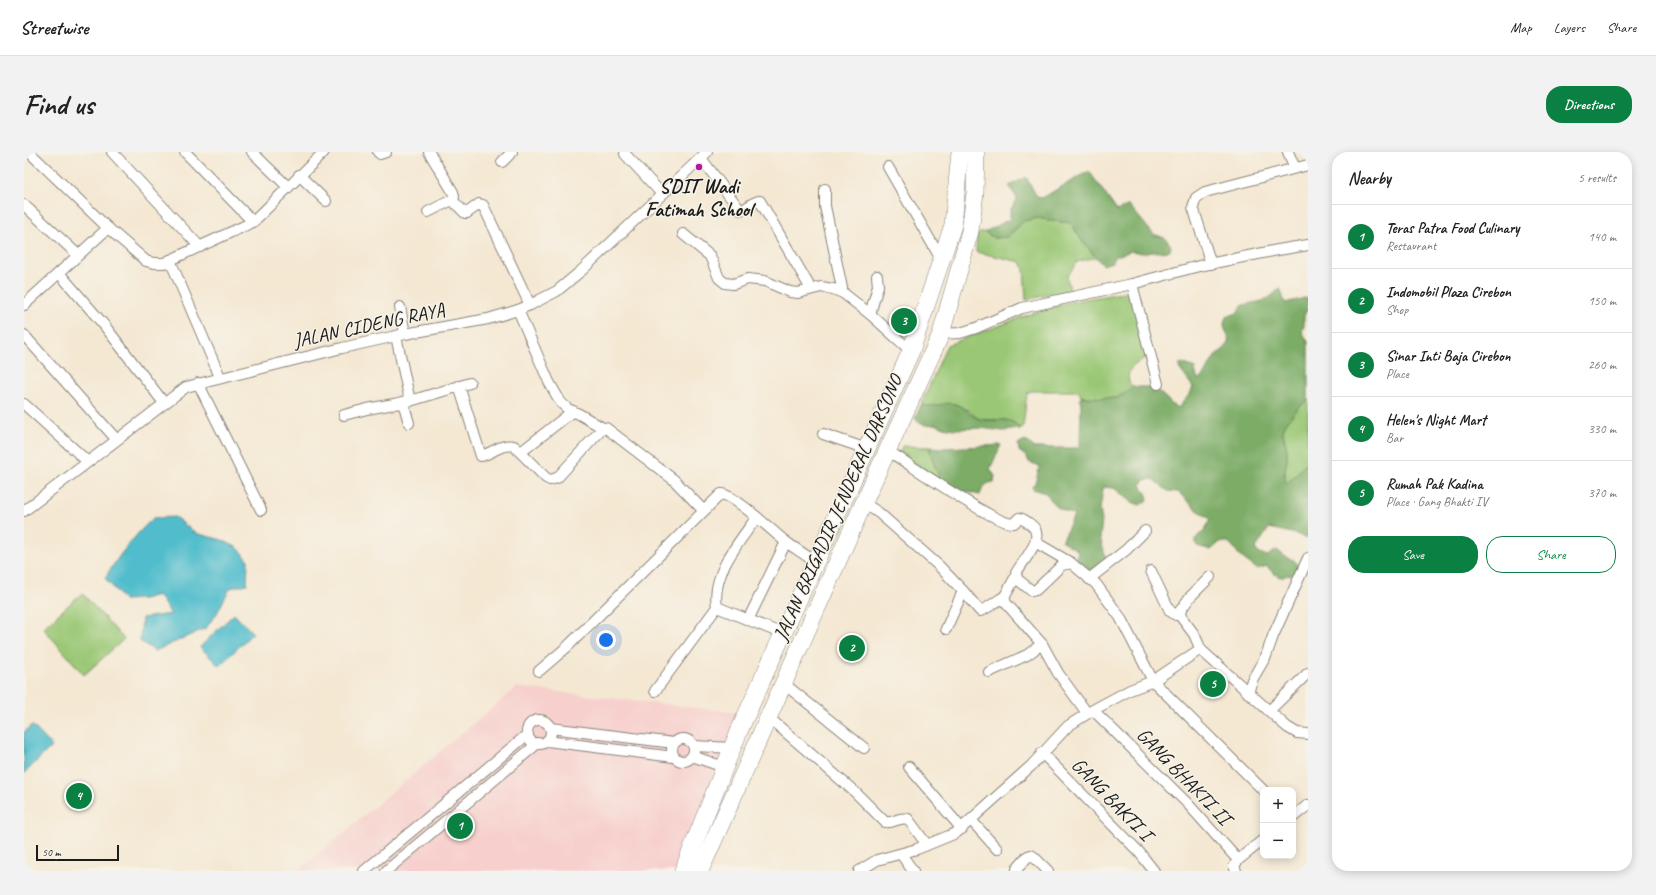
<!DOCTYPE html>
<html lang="en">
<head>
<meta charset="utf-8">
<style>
	:root { --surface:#fff; --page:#f2f2f2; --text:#222; --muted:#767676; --line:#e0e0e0; --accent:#0b8043 }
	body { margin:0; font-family:Caveat,sans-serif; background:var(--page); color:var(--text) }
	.controls { position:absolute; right:12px; bottom:12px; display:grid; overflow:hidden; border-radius:8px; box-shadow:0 2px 10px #0003 }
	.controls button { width:36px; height:36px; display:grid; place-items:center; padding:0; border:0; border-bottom:1px solid var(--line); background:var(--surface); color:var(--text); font:20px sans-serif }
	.scale { position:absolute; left:12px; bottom:10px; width:83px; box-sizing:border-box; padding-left:4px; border:2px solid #1c1c1c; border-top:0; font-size:11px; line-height:14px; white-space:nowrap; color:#1c1c1c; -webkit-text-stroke:3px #f7f3e8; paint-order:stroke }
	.you { position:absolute; left:582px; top:488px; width:14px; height:14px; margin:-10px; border:3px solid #fff; border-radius:50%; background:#1a73e8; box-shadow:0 0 0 6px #1a73e833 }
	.badge { display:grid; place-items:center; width:26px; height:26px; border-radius:50%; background:var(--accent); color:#fff; font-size:13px; font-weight:700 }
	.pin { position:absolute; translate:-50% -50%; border:2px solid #fff; box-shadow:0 1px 4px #0006 }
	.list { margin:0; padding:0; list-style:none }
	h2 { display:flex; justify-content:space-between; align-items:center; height:52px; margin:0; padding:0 16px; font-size:17px }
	h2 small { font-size:13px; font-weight:400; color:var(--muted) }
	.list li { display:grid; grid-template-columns:26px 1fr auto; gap:12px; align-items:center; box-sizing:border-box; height:64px; padding:0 16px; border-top:1px solid var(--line) }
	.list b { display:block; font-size:15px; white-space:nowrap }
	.list p { margin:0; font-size:13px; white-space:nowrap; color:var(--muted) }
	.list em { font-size:13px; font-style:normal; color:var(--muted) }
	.actions { display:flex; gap:8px; padding:12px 16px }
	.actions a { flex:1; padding:9px 0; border:1px solid var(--accent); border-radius:16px; text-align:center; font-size:14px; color:var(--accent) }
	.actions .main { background:var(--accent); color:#fff }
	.map { position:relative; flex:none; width:1284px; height:719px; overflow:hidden; border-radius:16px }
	header { display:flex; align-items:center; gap:24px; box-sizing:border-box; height:56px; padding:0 20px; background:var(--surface); border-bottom:1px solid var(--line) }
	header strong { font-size:19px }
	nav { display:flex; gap:22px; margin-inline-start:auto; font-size:14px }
	.intro { display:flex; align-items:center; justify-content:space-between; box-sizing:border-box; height:96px; padding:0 24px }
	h1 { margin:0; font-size:28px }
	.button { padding:10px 18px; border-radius:16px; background:var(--accent); color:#fff; font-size:14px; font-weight:700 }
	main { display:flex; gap:24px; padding:0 24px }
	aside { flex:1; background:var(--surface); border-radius:16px; box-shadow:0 2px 10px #0003 }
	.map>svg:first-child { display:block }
	.built { fill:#f7d0cd }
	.green { fill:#9ac775; stroke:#5b7248 }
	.forest { fill:#7bac66; stroke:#4c6441 }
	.water { fill:#51bdcc; stroke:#366c74 }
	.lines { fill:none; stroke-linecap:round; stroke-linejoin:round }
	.minor-casing { stroke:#888278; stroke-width:12 }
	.trunk-casing { stroke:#888278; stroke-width:18 }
	.minor { stroke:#fff; stroke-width:10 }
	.trunk { stroke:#fff; stroke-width:17 }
	.poi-dot { fill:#b5179e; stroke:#f7f3e8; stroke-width:1.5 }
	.labels { text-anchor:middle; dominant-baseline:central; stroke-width:3; stroke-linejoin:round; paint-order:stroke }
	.poi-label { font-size:20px; font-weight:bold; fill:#1c1c1c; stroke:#f7f3e8 }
	.street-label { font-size:20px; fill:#1c1c1c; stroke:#f7f3e8 }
</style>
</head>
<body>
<header>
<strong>Streetwise</strong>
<nav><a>Map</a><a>Layers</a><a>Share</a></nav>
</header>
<div class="intro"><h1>Find us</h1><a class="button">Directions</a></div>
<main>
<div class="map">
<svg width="1284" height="719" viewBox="0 0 1284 719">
	<rect width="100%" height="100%" fill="#f7f3e8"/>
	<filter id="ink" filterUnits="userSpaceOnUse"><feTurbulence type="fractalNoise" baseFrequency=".025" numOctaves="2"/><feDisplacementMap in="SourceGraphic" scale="8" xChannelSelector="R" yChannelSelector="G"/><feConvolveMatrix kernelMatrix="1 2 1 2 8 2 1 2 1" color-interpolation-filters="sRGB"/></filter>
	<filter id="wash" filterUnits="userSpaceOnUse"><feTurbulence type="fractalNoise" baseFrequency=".012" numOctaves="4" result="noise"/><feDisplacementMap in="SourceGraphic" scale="16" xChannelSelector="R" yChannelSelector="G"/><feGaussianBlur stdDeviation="0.9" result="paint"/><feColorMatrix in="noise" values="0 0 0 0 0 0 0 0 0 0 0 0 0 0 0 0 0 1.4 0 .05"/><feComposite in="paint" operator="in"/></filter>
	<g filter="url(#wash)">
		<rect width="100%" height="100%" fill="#f4e8d3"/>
		<polygon class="built" points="493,535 716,561 656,719 274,719"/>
		<g class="green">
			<polygon points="1015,66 1029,69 1047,71 1058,89 1072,105 1053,110 1043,125 1046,138 1002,148 1000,116 997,110 952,100 953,82 961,80 970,86 983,85 1000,69"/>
			<path d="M 1104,140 L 1107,142 L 1122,204 C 1119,210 1117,209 1112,212 C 1103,219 1102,227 1108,235 L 1093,246 L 1057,245 L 1055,239 L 1007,239 L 1003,241 L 999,275 L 996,277 C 987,263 971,270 956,267 C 951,266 948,260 944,258 C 930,252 911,255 897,253 L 923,193 L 1020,157 L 1055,148 Z"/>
			<path d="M 1282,249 L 1284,249 L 1284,309 L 1263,332 C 1258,324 1263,313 1263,304 C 1264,294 1258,285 1259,275 L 1277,252 Z"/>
			<polygon points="878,294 905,295 910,312 917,329 876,302"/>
			<polygon points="58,441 100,487 60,523 19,476"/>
		</g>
		<g class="forest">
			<polygon points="1065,19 1093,59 1105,53 1129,82 1141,86 1147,94 1146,99 1117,101 1108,99 1092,104 1088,110 1079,113 1058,89 1047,71 1029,69 1015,66 1000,69 983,85 970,86 961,80 986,67 986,59 993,46 985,34 1002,25 1013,45 1018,46"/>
			<path d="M 1256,136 L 1261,151 L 1284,145 L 1284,159 L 1280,162 L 1280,174 L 1278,179 L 1284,190 L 1284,249 C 1277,251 1259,272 1259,279 C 1259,288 1264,296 1263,304 C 1263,313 1258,324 1263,332 L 1284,309 L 1284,386 L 1272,382 L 1245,376 L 1232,396 L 1232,399 L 1243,404 L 1253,398 L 1263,406 L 1270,408 L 1274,414 L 1272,421 C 1269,424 1261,423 1256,425 L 1249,421 L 1243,414 L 1233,417 L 1217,405 L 1204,390 L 1196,390 L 1187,398 L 1173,394 L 1171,387 L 1182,376 L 1186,367 L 1172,357 L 1154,340 L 1144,339 L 1128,327 L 1119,328 L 1117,333 L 1123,343 L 1124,348 L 1116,353 L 1108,350 L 1090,336 L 1080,335 L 1079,337 L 1076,357 L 1078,369 L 1076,385 L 1082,407 L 1081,410 L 1067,423 L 1051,411 L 1052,405 L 1054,400 L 1053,398 L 1038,389 L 1050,363 L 1032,355 L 1022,341 L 1009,337 L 1008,335 L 1011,331 L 1016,314 L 1005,310 L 1003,305 L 995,299 L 994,292 C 1002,287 1005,290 1010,296 L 1056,296 L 1057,245 L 1093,246 L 1108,235 L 1126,235 L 1131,236 L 1152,256 L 1155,255 L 1166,242 L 1169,235 L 1155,216 L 1156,212 L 1158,211 L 1171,216 L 1173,226 L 1175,227 L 1179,224 L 1192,203 L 1200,197 L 1205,191 C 1206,180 1196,178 1202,165 L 1213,161 L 1219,153 C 1239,148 1240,152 1256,136 Z"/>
			<path d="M 926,251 C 940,252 944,263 956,267 C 971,271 986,262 996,277 L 979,279 L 957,276 L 931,277 L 918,275 L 911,272 L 901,273 L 891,267 L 897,253 L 906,254 Z"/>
			<path d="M 977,293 L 966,317 L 971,324 L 970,330 C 961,331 959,335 956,343 L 939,339 L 917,329 L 910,312 L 905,295 L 922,296 Z"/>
		</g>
		<g class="water">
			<path d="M 151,365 L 171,381 L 198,388 L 214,396 L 224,408 L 223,432 L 206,436 L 193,461 L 182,476 L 131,499 L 116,489 L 118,466 L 147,462 L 134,443 L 119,447 L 100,448 L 81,426 C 96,401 109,386 129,366 Z"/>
			<polygon points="210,462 229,481 195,514 176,495"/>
			<polygon points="8,573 28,594 0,622 0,580"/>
		</g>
	</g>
	<g filter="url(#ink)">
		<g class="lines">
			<defs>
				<g id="minor">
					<polyline points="5,0 84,76 122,109 130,111 140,111 229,70 300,0"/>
					<polyline points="88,0 176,95"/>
					<polyline points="161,0 229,70"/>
					<polyline points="228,0 264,35"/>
					<polyline points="354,0 356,2 362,0"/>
					<polyline points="405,0 429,40 430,44 429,49"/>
					<polyline points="1264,0 1271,16"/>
					<polyline points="601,2 638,42"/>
					<path d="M 677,6 L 716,58 C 723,58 728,49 736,49 L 787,137"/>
					<polyline points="478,10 488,0"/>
					<polyline points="864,15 917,107"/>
					<polyline points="275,23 302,49"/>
					<polyline points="801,37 801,54 819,141"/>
					<polyline points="0,53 54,103"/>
					<polyline points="404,60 426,49 429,49 441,61 443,61 455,52 459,53 506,153"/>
					<polyline points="659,82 686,104 695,126 701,131 709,132 724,127 741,129 766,140 774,141 797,135 809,137 819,141 846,162 887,199"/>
					<polyline points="146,108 196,225"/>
					<polyline points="1187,112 1169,55 1172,46 1181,40 1284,13"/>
					<polyline points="35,121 80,173 140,251"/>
					<polyline points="1108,132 1134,232"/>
					<polyline points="0,153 84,76"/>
					<polyline points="376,155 381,182"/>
					<polyline points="494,158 525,230 537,251 544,257 555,262 579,276"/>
					<polyline points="846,162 854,134 853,124"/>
					<polyline points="917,182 936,181 952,176 998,156 1108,132 1175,114 1254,98 1284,93"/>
					<polyline points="0,183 92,287"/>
					<polyline points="372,184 386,249"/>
					<polyline points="174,231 237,358"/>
					<path d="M 435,234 L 457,304 C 469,301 477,291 490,294 L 522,326 L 526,328 L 533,326 L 579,276 L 582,276 L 650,328 L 679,358"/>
					<polyline points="379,250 385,271"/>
					<polyline points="0,252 63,309"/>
					<polyline points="320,263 343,257 386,249 446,231"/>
					<polyline points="799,282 843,297"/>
					<path d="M 864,299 C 883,310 976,376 990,371 L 995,366 C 1000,367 1003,370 1006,372 C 1024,384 999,408 992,421 L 993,427 L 1008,439 L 1012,438 L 1038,413 L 1047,411 L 1072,432 L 1096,465 L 1129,529 L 1239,638"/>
					<polyline points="497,300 549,259"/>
					<polyline points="840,351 855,361 915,414 939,439 922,477"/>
					<polyline points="0,359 162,235 318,196 381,182 464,167 494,158 506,153 533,139 557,119 683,0"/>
					<polyline points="1011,390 1047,411"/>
					<polyline points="1127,419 1146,459 1152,463 1156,462"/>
					<polyline points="992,424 981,444 981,450 1018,492 1034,521 1063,561"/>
					<polyline points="1065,427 1102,398 1121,379"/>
					<path d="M 939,439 L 956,459 C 962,458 974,448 981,444"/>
					<polyline points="693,455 759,482"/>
					<polyline points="724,468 762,390"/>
					<polyline points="1177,498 1170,482 1157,465 1156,459 1166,445 1186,425"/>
					<path d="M 515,519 L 543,495 L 697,342 C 711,343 749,380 762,390 C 772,397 782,403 791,410"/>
					<polyline points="965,520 1003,503 1018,492"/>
					<polyline points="759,531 840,596"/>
					<path d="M 631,539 L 693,455 C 687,422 715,390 733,365"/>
					<polyline points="1224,541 1228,528 1242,504 1249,484 1284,406"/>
					<polyline points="1069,558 1164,652 1214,708"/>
					<polyline points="1245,559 1284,521"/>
					<path d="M 744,565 L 831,640 L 861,670 C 869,672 875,664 884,667 L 903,693"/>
					<circle cx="515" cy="580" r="12"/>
					<polyline points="526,576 650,591"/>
					<circle cx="659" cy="598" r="11"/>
					<polyline points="523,589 650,605"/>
					<polyline points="670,594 708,596"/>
					<polyline points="1018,601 1115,700 1130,719"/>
					<polyline points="668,604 700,615"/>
					<polyline points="885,615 938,677"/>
					<polyline points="1269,665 1284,653"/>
					<polyline points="947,668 973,697"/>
					<polyline points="877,702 889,719"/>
					<polyline points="993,717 1004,704 1007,703 1010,705 1024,719"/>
					<polyline points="340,719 504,582"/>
					<polyline points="362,719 514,591"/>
					<polyline points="835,719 853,708 893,697 932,681 1007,614 1044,574 1069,558 1106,538 1129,529 1172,500 1177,498 1263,575 1273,581 1284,582"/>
					<polyline points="1212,719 1210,714 1214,708 1239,688"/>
				</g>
				<g id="trunk">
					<polyline points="659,719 715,579 887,199 929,73 936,0"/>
					<polyline points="676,719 853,321 917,182 946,79 951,41 952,0"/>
				</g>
			</defs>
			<use href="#minor" class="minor-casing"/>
			<use href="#trunk" class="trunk-casing"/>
			<use href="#minor" class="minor"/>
			<use href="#trunk" class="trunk"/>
		</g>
	</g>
	<circle class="poi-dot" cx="675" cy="15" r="4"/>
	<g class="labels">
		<g class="poi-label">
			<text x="675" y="34">SDIT Wadi<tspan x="675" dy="23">Fatimah School</tspan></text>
		</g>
		<g class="street-label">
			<text transform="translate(345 173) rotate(-12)">JALAN CIDENG RAYA</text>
			<text transform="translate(814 356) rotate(-66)">JALAN BRIGADIR JENDERAL DARSONO</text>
			<text transform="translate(1160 624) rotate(46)">GANG BHAKTI II</text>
			<text transform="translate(1088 647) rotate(46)">GANG BAKTI I</text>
		</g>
	</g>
</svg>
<div class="controls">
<button>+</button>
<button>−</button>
</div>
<div class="scale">50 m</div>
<div class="you"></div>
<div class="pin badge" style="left:436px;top:674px">1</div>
<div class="pin badge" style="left:828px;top:496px">2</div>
<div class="pin badge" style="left:880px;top:169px">3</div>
<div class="pin badge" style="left:55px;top:644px">4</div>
<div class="pin badge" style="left:1189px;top:532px">5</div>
</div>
<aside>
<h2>Nearby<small>5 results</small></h2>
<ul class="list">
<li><span class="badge">1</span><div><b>Teras Patra Food Culinary</b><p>Restaurant</p></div><em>140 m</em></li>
<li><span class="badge">2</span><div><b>Indomobil Plaza Cirebon</b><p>Shop</p></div><em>150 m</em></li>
<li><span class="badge">3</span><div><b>Sinar Inti Baja Cirebon</b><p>Place</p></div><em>260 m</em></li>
<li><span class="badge">4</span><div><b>Helen's Night Mart</b><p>Bar</p></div><em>330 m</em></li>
<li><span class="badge">5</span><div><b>Rumah Pak Kadina</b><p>Place · Gang Bhakti IV</p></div><em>370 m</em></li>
</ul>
<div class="actions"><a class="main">Save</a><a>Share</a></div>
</aside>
</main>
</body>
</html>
